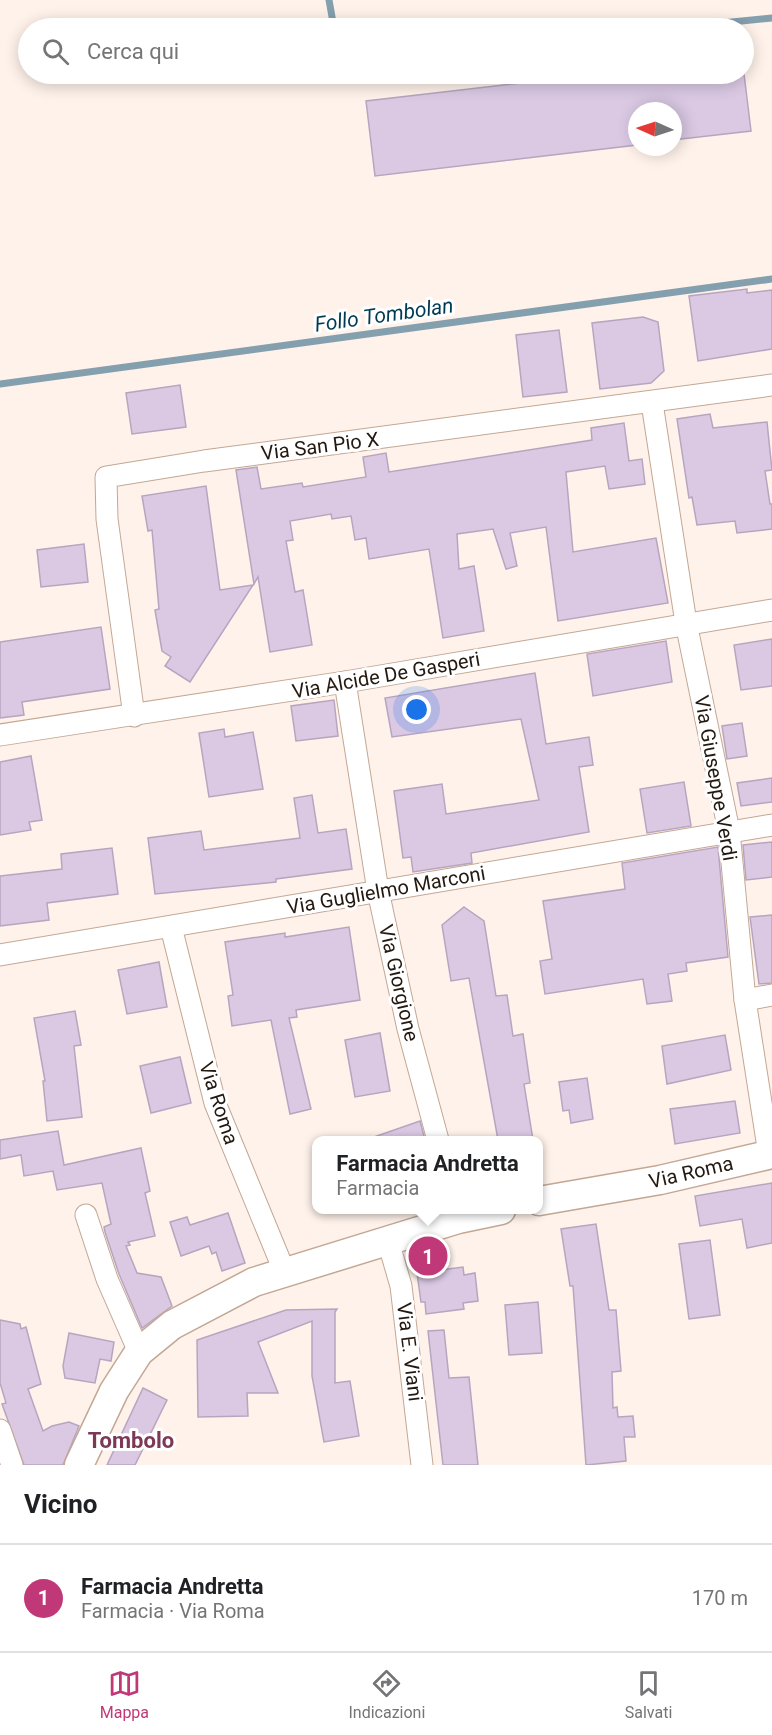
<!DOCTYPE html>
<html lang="it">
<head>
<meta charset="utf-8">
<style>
	:root { --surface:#fff; --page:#f2f2f2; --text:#202124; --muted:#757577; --line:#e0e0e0; --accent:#c03878 }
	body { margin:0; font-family:Roboto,sans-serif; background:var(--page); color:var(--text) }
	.compass { position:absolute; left:628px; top:102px; width:54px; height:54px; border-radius:50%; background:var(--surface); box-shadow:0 3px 15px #0003; rotate:273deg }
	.you { position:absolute; left:417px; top:710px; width:21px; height:21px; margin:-15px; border:4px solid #fff; border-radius:50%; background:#1a73e8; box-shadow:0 0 0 9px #1a73e833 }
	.badge { display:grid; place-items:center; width:39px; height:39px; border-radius:50%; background:var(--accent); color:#fff; font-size:20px; font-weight:700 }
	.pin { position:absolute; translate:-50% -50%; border:3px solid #fff; box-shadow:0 2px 6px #0006 }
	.popup { position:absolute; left:312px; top:1136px; width:231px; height:78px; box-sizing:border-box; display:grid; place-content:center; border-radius:12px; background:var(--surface); filter:drop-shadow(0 2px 4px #0005); font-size:20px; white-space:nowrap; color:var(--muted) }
	.popup b { font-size:22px; color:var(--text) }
	.popup::after { content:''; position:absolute; left:50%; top:100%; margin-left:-12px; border:12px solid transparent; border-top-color:var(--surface) }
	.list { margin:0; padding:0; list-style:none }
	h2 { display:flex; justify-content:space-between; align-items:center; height:78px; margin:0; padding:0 24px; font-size:26px }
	h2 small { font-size:20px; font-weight:400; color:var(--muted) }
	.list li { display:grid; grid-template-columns:39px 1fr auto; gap:18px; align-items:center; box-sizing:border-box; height:108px; padding:0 24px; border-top:2px solid var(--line) }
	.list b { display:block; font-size:22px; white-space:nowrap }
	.list p { margin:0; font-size:20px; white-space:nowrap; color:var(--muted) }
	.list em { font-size:20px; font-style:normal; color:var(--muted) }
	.icon { flex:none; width:33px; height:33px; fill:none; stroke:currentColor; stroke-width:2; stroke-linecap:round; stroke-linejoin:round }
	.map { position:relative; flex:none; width:772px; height:1465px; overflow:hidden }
	.search { position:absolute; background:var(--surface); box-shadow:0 3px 15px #0003; left:18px; right:18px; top:18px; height:66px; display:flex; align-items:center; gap:15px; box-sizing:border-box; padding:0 21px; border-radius:33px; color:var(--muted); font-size:22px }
	.sheet { height:186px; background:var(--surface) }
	nav { display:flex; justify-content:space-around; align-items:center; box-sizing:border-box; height:84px; border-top:2px solid var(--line); background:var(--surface); font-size:16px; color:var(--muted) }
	nav a { display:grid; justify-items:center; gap:3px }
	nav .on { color:var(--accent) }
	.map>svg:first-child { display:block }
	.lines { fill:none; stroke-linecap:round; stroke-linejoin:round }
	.stream { stroke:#849fae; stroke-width:7 }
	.building { fill:#dbc9e4; stroke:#b7a5c0; stroke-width:1.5 }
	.street-casing { stroke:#c3a794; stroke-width:23 }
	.secondary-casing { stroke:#c3a794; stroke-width:31 }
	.street { stroke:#fff; stroke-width:21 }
	.secondary { stroke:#fff; stroke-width:28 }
	.labels { text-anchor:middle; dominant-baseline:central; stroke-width:6; stroke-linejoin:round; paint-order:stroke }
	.street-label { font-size:20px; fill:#231911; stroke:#fff }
	.water-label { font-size:21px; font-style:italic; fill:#003a52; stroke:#fff }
	.quarter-label { font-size:22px; font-weight:bold; fill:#7c3855; stroke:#fff }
</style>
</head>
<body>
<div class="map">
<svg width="772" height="1465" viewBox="0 0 772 1465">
	<rect width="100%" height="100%" fill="#fef2ea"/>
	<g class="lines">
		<g class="stream">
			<polyline points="329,0 334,28"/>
			<polyline points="672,28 772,18"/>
			<polyline points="0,384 772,279"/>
		</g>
	</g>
	<g class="building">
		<polygon points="597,74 744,74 751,131 673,140 673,111 637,111 637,145 375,176 366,101"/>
		<polygon points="747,289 747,293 772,290 772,349 698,361 689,296"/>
		<polygon points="643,317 658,322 664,371 651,383 600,389 592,323"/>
		<polygon points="559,330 567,392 523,397 516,335"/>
		<polygon points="180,385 186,427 132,434 126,393"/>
		<polygon points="710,414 713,428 767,422 772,470 765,471 770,504 772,504 772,529 737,533 735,521 697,525 692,497 689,498 677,419"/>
		<polygon points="624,423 629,461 642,459 645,484 609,489 605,466 566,472 573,552 656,538 668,603 558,621 546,527 510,533 517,566 506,569 493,529 457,534 459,569 474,566 484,631 443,638 429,549 369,559 366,538 355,540 351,516 332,519 331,514 290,521 293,540 286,541 295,592 303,590 312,645 270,652 258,577 254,584 236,470 257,467 261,489 302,483 303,487 366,477 363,457 386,453 389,472 592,440 591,428"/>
		<polygon points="206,486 220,590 253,585 190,682 165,666 171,657 162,651 155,610 159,609 152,530 148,531 142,496"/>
		<polygon points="84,544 88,582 41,587 37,550"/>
		<polygon points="101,627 110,689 22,702 24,715 0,718 0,642"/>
		<polygon points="772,639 772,686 741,690 734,645"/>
		<polygon points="666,641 672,682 593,696 587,654"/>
		<polygon points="535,673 546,744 589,737 593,765 579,767 589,832 471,853 472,863 413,872 411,857 403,858 394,791 442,784 446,814 539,800 521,719 392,737 385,698"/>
		<polygon points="334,700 338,736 296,741 291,706"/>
		<polygon points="742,723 747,756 727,759 722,726"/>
		<polygon points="224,729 225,737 253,732 263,789 209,797 199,733"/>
		<polygon points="31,756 42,820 29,822 31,830 0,835 0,762"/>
		<polygon points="772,778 772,802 741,806 737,783"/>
		<polygon points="684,782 691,826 647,833 640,789"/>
		<polygon points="312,795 318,833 346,829 352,869 276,879 276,882 155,894 148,838 201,831 204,850 300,838 294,798"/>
		<polygon points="772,842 772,877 746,880 743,845"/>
		<polygon points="718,847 728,957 686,963 687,971 668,974 672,1001 647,1004 643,979 545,994 540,961 552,959 543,901 625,889 622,863"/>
		<polygon points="112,848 118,894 47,903 49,920 0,926 0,876 62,869 61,854"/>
		<polygon points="464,907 484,921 496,996 507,995 513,1036 523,1034 530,1083 524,1084 533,1140 498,1140 469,978 451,981 442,925"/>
		<polygon points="772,915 772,983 759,984 750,917"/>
		<polygon points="349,927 360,1000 296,1010 297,1017 289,1018 311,1109 290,1114 271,1020 232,1026 228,996 233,995 225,942 285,933 285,937"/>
		<polygon points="159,962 167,1007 127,1014 118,970"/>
		<polygon points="75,1011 81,1045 74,1046 82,1117 47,1121 43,1081 45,1081 34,1018"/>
		<polygon points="380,1033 390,1091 355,1097 345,1040"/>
		<polygon points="725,1035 731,1070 667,1084 662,1046"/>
		<polygon points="180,1057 191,1103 151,1113 140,1066"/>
		<polygon points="587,1078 593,1119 571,1123 569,1110 563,1111 559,1082"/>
		<polygon points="735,1101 740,1133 675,1144 670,1109"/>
		<polygon points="420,1121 425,1140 371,1140 371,1138"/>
		<polygon points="58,1131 64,1165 141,1148 150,1191 145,1193 155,1236 128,1242 130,1245 126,1246 137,1273 161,1277 172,1306 142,1328 119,1274 105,1232 104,1227 111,1224 102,1183 57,1190 53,1171 24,1176 21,1155 0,1159 0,1140"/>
		<polygon points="772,1183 772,1243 747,1248 742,1219 700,1226 695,1196"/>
		<polygon points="228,1213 245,1263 222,1271 216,1252 212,1254 209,1246 181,1256 170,1222 187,1217 190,1225"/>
		<polygon points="596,1224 609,1310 616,1310 621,1371 612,1372 613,1408 617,1407 618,1417 633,1416 635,1437 624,1437 626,1461 586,1465 573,1286 570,1286 561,1229"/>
		<polygon points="710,1240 720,1315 689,1319 679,1244"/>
		<polygon points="463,1267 464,1275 475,1273 478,1301 463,1303 464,1309 426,1314 425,1302 421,1302 417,1273"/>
		<polygon points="538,1302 542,1353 509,1355 505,1305"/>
		<polygon points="337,1309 335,1312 335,1383 350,1381 359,1436 324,1442 312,1376 312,1321 258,1342 278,1393 247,1393 248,1416 198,1417 197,1340 286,1310"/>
		<polygon points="0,1320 20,1324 21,1329 26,1327 41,1384 28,1389 43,1431 52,1426 69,1422 79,1426 63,1465 24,1465 2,1404 6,1403 0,1383"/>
		<polygon points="444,1330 449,1378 469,1377 478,1465 443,1465 428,1331"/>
		<polygon points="69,1333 114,1342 111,1361 100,1359 95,1383 65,1378 63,1366"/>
		<polygon points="143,1388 167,1400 135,1465 107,1465"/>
	</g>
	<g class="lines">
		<defs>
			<g id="street">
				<polyline points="652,403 686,623 729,831 745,1000 769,1154"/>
				<polyline points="345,682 378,891 408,1029 438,1140"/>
				<polyline points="134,716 107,519 106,477 204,461 772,385"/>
				<polyline points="0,735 345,682 772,610"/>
				<polyline points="171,927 215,1103 285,1273"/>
				<polyline points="0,955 772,825"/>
				<polyline points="745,1000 772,995"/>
				<polyline points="86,1215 107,1279 139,1352"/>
				<polyline points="388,1241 401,1286 422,1465"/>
				<polyline points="0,1430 12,1465"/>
			</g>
			<g id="secondary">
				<polyline points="539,1201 660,1180 772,1154"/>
				<polyline points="79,1465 114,1391 139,1352 172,1325 254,1282 458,1219 501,1210"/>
			</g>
		</defs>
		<use href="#street" class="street-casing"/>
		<use href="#secondary" class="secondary-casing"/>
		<use href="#street" class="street"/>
		<use href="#secondary" class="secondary"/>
	</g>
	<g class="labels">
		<g class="street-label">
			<text transform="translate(320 446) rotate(-7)">Via San Pio X</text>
			<text transform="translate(386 675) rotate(-10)">Via Alcide De Gasperi</text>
			<text transform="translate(716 778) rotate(80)">Via Giuseppe Verdi</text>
			<text transform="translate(386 890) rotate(-10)">Via Guglielmo Marconi</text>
			<text transform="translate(399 983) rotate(77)">Via Giorgione</text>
			<text transform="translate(219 1103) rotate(72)">Via Roma</text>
			<text transform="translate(691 1172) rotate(-13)">Via Roma</text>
			<text transform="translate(410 1352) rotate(83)">Via E. Viani</text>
		</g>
		<g class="water-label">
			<text transform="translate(384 315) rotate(-8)">Follo Tombolan</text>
		</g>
		<g class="quarter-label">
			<text x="131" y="1440">Tombolo</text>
		</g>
	</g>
</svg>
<svg class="compass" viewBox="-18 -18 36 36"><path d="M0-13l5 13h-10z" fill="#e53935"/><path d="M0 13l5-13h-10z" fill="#757577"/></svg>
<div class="you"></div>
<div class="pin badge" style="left:428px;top:1256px">1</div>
<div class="popup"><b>Farmacia Andretta</b>Farmacia</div>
<div class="search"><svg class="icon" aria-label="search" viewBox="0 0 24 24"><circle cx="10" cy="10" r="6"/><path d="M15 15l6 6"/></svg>Cerca qui</div>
</div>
<section class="sheet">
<h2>Vicino<small></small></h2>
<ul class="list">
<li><span class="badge">1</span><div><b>Farmacia Andretta</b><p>Farmacia · Via Roma</p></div><em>170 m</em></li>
</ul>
</section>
<nav>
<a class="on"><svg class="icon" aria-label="map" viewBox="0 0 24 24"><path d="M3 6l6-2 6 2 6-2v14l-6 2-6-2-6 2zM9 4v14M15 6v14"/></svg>Mappa</a>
<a><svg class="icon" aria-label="directions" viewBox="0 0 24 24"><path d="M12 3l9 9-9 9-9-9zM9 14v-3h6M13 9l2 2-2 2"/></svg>Indicazioni</a>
<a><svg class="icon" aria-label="saved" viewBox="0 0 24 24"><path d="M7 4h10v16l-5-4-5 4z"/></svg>Salvati</a>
</nav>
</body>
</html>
